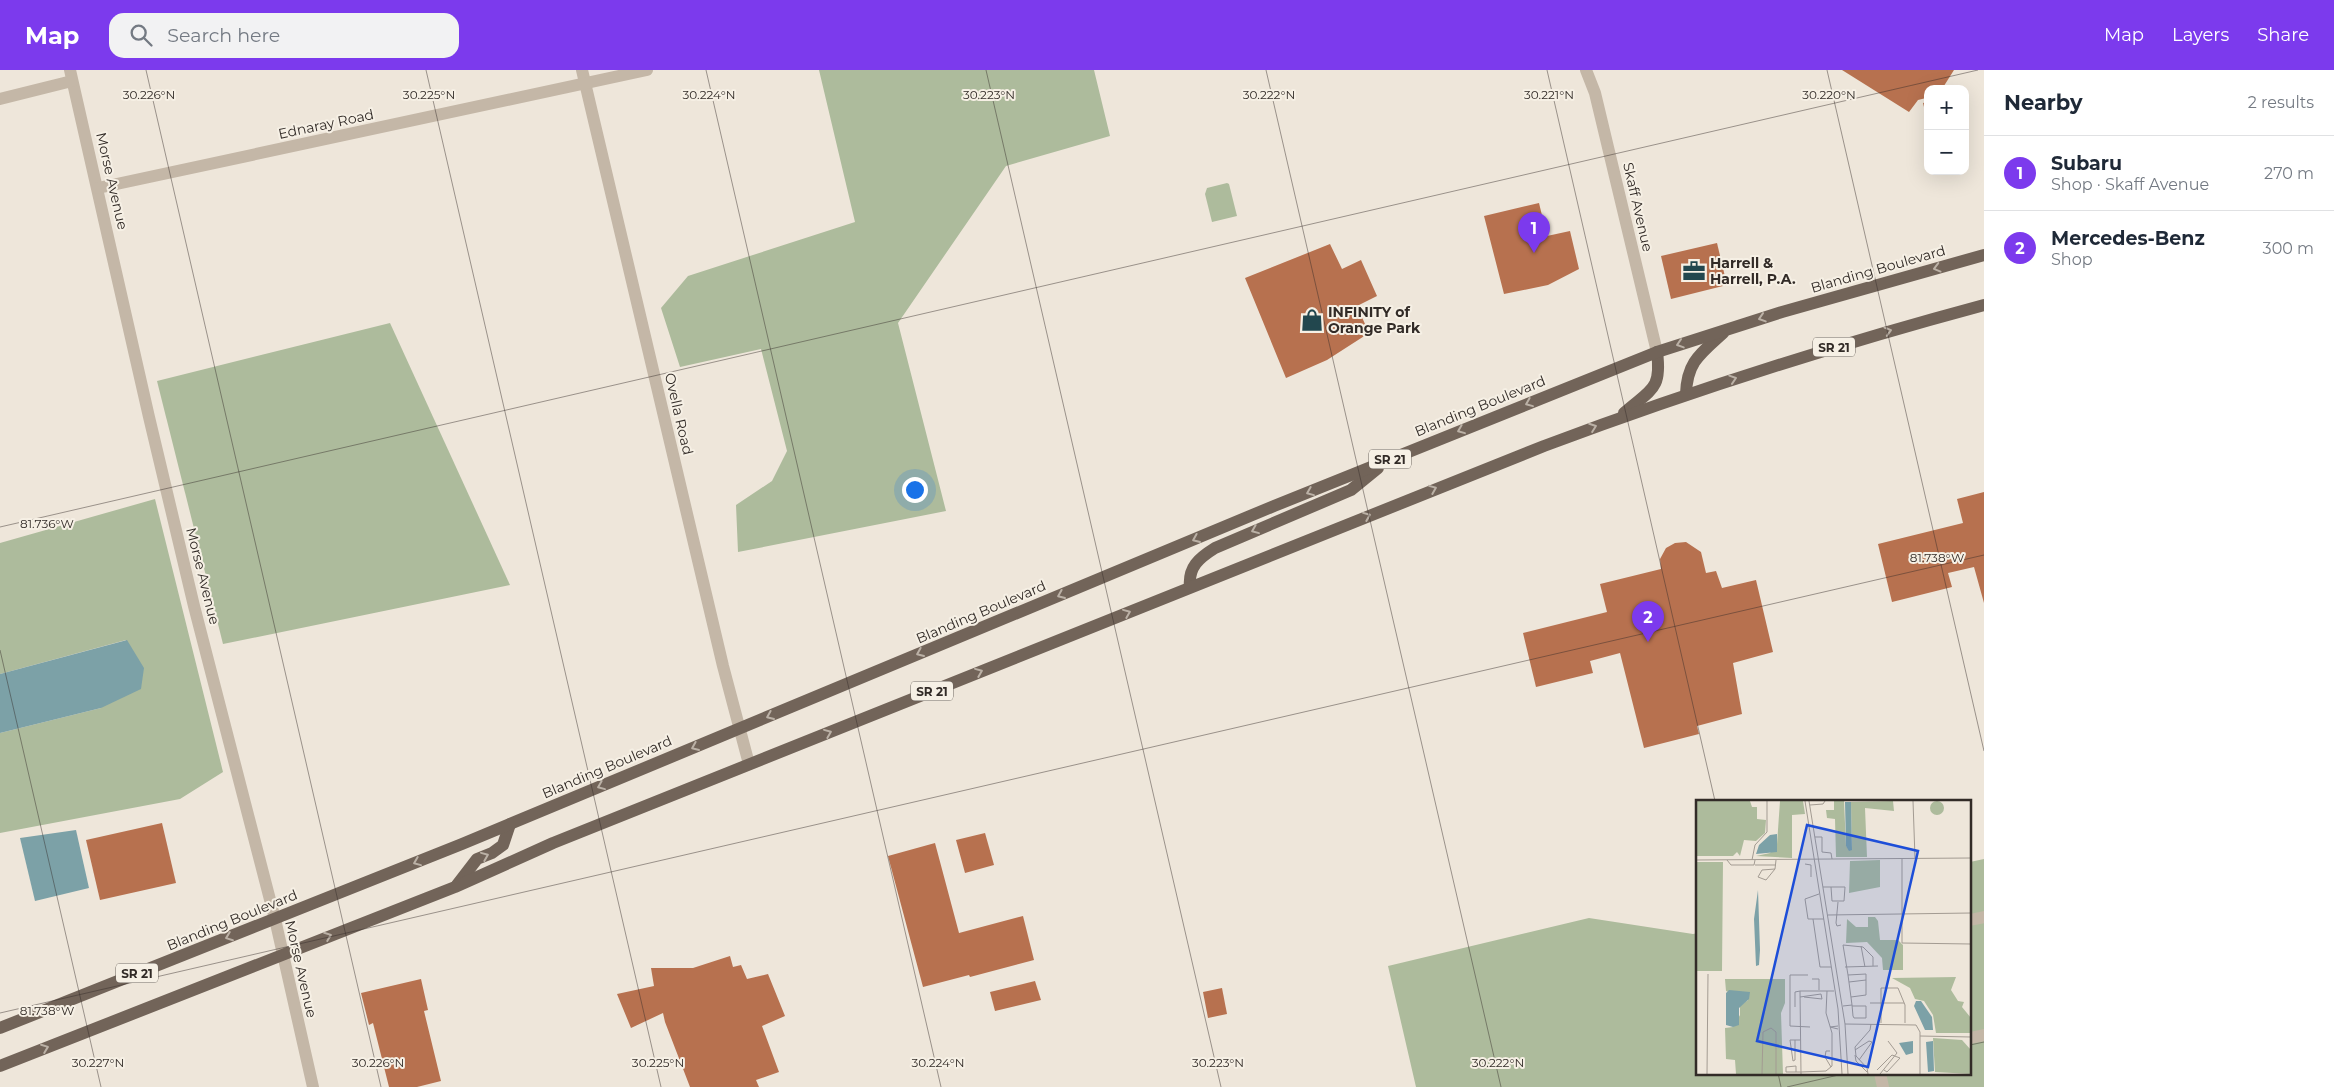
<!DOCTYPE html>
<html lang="en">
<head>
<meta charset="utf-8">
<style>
	:root { --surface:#fff; --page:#f2f2f3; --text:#1f2937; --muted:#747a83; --line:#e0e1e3; --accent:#7c3aed }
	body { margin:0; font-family:Montserrat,sans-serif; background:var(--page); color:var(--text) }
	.controls { position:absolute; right:15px; top:15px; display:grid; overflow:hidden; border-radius:10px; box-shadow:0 5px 20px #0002 }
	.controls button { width:45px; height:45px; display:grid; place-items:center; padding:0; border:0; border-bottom:1px solid var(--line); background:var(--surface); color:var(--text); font:25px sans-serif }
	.you { position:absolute; left:914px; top:419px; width:18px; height:18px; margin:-12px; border:4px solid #fff; border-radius:50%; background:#1a73e8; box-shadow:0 0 0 8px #1a73e833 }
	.badge { display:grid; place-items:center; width:32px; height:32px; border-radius:50%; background:var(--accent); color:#fff; font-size:16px; font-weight:700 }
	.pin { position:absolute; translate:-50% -41px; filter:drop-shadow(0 1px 2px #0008) }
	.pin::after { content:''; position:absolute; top:26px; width:18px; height:15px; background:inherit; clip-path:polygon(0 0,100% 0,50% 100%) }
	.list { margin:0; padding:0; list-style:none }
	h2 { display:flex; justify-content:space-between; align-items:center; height:65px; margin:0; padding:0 20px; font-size:21px }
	h2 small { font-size:16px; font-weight:400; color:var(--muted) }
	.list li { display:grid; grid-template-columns:32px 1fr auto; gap:15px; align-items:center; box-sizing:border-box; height:75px; padding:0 20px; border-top:1px solid var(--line) }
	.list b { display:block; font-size:19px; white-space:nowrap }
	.list p { margin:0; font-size:16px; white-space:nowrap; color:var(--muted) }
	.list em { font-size:16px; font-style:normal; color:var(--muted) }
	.icon { flex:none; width:28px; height:28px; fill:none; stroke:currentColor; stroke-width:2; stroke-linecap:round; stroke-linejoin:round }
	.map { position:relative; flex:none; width:1984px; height:1017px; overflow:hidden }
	header { display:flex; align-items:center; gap:30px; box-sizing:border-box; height:70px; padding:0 25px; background:var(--accent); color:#fff }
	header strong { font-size:24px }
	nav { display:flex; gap:28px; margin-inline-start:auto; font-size:18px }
	.search { width:350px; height:45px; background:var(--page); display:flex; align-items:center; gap:12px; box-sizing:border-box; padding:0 18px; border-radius:15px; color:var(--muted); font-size:19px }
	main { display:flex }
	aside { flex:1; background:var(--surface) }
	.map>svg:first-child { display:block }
	.green { fill:#adbb9c }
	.water { fill:#7ca1a7 }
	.building { fill:#b7714f }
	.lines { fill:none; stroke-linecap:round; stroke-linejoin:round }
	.minor { stroke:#c4b7a7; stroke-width:12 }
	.major { stroke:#726459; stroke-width:12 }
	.oneway { stroke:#bbb1a6 }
	.ticks { fill:none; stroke:#322b27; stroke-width:1; stroke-opacity:0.45 }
	.labels { text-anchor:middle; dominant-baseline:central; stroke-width:4; stroke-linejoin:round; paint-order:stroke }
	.shield { fill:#f6f0e5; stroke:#6d6660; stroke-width:1 }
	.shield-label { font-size:12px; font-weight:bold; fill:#322b27 }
	.street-label { font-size:14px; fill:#322b27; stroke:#f6f0e5 }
	.poi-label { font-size:14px; font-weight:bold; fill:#322b27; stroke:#f6f0e5; text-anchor:start }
	.inset-road { fill:none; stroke:#a39b92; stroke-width:1 }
	.view { fill:#1d4ed8; fill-opacity:0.15; stroke:#1d4ed8; stroke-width:2.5 }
	.inset-edge { fill:none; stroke:#322b27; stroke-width:2.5 }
	.ticks-label { font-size:12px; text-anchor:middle; fill:#322b27; stroke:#f6f0e5; stroke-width:4; stroke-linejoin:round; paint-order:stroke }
</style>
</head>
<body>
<header>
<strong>Map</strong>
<div class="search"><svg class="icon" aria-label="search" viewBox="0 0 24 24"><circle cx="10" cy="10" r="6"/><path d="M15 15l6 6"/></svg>Search here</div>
<nav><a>Map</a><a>Layers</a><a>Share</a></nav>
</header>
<main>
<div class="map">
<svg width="1984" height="1017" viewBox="0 0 1984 1017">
	<rect width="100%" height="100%" fill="#eee6da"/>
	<g class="green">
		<polygon points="819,0 1094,0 1110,66 1006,96 898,253 946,441 738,482 736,435 772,411 787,381 761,279 680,297 661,238 688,206 855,152"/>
		<polygon points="1227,113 1229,114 1237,146 1212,152 1205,124 1207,118"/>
		<polygon points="390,253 510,515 223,574 157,311"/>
		<polygon points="155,429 223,702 180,729 0,763 0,663 101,638 126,570 0,604 0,473"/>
		<polygon points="1984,789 1984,1017 1416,1017 1388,896 1589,848 1693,864 1698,863 1698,1003 1970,1003 1970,792"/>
	</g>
	<g class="water">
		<polygon points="127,570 144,598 141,619 101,638 0,663 0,604"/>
		<polygon points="76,760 89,818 35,831 20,768"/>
	</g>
	<g class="building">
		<polygon points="1842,0 1954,0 1942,19 1928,19 1927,49 1923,33 1927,32 1926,28 1918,30 1909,42"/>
		<polygon points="1539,133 1547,166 1570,161 1579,199 1548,215 1504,224 1484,146"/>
		<polygon points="1717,173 1727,215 1671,229 1661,186"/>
		<polygon points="1330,174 1342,199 1361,190 1377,226 1357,236 1369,263 1327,290 1286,308 1245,208"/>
		<polygon points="1984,422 1984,533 1974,497 1948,503 1952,517 1892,532 1878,474 1963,453 1957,429"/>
		<polygon points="1686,472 1701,482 1706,503 1716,501 1722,518 1756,510 1773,582 1733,593 1742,644 1697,656 1699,664 1644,678 1620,583 1590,591 1593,603 1536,617 1523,563 1607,542 1600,514 1661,499 1660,489 1666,478 1675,473"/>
		<polygon points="162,753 176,813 100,830 86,770"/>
		<polygon points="985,763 994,795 965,803 956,770"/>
		<polygon points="935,773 959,863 1023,846 1034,890 970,907 969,905 923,917 888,786"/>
		<polygon points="730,886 733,897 741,895 747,909 768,904 785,946 762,956 779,1002 756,1010 759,1017 690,1017 665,952 663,943 631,958 617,924 654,916 651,898 693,898"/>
		<polygon points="421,909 428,940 424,941 441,1011 417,1017 389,1017 373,953 369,955 361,923"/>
		<polygon points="1035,911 1041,930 995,941 990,922"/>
		<polygon points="1222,918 1227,944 1208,948 1203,922"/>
	</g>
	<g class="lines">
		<g class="minor">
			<polyline points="70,0 149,347 194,536 275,849 313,1017"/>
			<polyline points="582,0 723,596 749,694"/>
			<polyline points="1586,0 1595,23 1657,282"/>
			<polyline points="0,29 72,11"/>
			<polyline points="98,118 647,0"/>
			<polyline points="1970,850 1984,847"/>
			<polyline points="1970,968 1984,965"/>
			<polyline points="1880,1003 1883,1017"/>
		</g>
		<g class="major">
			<path d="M 1686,324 C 1687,292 1700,284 1723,263"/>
			<path d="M 1624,343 C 1651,319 1662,320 1657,282"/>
			<path d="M 1190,517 C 1188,497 1199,488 1215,478 L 1351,420 L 1378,398"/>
			<polyline points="457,815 477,789 492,783 503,775 510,754"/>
			<polyline points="0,958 462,774 1274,436 1657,282 1782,242 1984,185"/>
			<path d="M 0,996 L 455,817 L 553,773 L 1544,376 C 1688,322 1835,275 1984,235"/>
		</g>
	</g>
	<defs><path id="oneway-chevron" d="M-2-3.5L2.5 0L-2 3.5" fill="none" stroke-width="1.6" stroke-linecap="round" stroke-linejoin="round" transform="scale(1.25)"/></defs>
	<g class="oneway">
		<use href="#oneway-chevron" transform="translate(1937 198) rotate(165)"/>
		<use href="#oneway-chevron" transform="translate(1762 248) rotate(162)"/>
		<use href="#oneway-chevron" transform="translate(1888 261) rotate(-16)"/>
		<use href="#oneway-chevron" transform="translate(1680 274) rotate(162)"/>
		<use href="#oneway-chevron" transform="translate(1733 309) rotate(-18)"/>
		<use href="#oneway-chevron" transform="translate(1529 333) rotate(158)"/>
		<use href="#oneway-chevron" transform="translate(1593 357) rotate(-20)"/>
		<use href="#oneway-chevron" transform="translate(1461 360) rotate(158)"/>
		<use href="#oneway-chevron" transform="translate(1433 419) rotate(-22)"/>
		<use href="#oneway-chevron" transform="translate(1310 422) rotate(158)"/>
		<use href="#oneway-chevron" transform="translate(1367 446) rotate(-22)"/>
		<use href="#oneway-chevron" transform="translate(1255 460) rotate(158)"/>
		<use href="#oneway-chevron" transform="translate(1196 469) rotate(157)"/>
		<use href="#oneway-chevron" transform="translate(1061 525) rotate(157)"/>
		<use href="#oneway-chevron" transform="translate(1127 543) rotate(-22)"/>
		<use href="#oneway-chevron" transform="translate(920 583) rotate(157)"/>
		<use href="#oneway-chevron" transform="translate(979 602) rotate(-22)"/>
		<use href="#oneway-chevron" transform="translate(770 646) rotate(157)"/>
		<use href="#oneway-chevron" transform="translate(828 663) rotate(-22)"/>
		<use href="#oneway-chevron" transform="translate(695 677) rotate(157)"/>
		<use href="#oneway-chevron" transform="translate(601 716) rotate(158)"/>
		<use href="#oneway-chevron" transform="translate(485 786) rotate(-22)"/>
		<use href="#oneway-chevron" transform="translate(417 792) rotate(158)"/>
		<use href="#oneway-chevron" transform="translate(328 866) rotate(-21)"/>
		<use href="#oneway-chevron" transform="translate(229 867) rotate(159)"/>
		<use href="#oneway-chevron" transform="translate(45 978) rotate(-21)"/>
	</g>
	<path class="ticks" d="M 146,0 L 381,1017M 426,0 L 661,1017M 706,0 L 941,1017M 986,0 L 1221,1017M 1266,0 L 1501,1017M 1547,0 L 1715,731M 1827,0 L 1984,681M 0,457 L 1978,0M 0,580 L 101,1017M 0,943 L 1984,485M 1970,975 L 1984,972M 1778,1003 L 1781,1017M 1787,1017 L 1847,1003"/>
	<defs>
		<symbol id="office-bare" viewBox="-9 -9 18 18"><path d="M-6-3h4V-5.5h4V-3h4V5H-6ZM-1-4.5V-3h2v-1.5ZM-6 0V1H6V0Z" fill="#22474e" stroke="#f6f0e5" stroke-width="2.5" paint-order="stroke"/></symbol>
		<symbol id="shop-bare" viewBox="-9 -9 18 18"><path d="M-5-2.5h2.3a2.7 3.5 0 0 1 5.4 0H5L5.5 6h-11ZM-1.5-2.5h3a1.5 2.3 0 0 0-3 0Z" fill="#22474e" stroke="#f6f0e5" stroke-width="2.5" paint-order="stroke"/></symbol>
	</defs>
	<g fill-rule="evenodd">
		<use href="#office-bare" x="1678" y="185" width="32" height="32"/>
		<use href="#shop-bare" x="1296" y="234" width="32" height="32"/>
	</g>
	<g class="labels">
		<g class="shield">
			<rect x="1813" y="267.5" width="42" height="19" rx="4"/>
			<rect x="1369" y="379.5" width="42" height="19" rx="4"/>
			<rect x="911" y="611.5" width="42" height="19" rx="4"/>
			<rect x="116" y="893.5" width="42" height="19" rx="4"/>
		</g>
		<g class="shield-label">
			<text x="1834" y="277">SR 21</text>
			<text x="1390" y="389">SR 21</text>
			<text x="932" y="621">SR 21</text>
			<text x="137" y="903">SR 21</text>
		</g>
		<g class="street-label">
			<text transform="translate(326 54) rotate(-12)">Ednaray Road</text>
			<text transform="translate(112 111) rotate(77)">Morse Avenue</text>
			<text transform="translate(1638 137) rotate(77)">Skaff Avenue</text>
			<text transform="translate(1878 199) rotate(-16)">Blanding Boulevard</text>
			<text transform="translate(1480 336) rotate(-22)">Blanding Boulevard</text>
			<text transform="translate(679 344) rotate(77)">Ovella Road</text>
			<text transform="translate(203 506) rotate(76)">Morse Avenue</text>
			<text transform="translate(981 542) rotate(-23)">Blanding Boulevard</text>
			<text transform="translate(607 697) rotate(-23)">Blanding Boulevard</text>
			<text transform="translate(232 850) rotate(-22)">Blanding Boulevard</text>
			<text transform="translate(301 899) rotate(77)">Morse Avenue</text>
		</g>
		<g class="poi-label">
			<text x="1710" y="193">Harrell &amp;<tspan x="1710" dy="16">Harrell, P.A.</tspan></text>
			<text x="1328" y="242">INFINITY of<tspan x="1328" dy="16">Orange Park</tspan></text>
		</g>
	</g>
	<g transform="translate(1696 730)">
		<rect width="275" height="275" fill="#eee6da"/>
		<path d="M 0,1 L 54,1 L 56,7 L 61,7 L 61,19 L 70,20 L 69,33 L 60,41 L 48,40 L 44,56 L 41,52 L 37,56 L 0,56 ZM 84,1 L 107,1 L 109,14 L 96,15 L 96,58 L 60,56 L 74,53 L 81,44 ZM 138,1 L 148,1 L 150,46 L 156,50 L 155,2 L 197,1 L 198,11 L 169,8 L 171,57 L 140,57 L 139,19 L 131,18 L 130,10 L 138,10 ZM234 8a7 7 0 1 1 14 0a7 7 0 1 1-14 0ZM 184,60 L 184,87 L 153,93 L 154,61 ZM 0,62 L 27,62 L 26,171 L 0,171 ZM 172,117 L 179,117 L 182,121 L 184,140 L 202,140 L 207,145 L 207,170 L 187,170 L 186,158 L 171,142 L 150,143 L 151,119 L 160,127 L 172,127 ZM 260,177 L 255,190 L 262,201 L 268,202 L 266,207 L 275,218 L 275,233 L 240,233 L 237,215 L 228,201 L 219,199 L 214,188 L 196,178 ZM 29,179 L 89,179 L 89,203 L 85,213 L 87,274 L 40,274 L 39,260 L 30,259 L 29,228 L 37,227 L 44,215 L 44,206 L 52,200 L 30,191 ZM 237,238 L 266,240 L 275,250 L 275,274 L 239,272 Z" fill="#adbb9c"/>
		<path d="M 149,2 L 155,2 L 156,50 L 153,51 L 150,46 ZM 81,34 L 81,52 L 60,54 L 63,45 L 74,35 ZM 62,90 L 64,150 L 63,165 L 60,166 L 58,119 ZM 33,190 L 54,192 L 53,199 L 43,208 L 43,225 L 37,227 L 30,225 L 30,193 ZM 220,201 L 225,201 L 236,217 L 237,230 L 229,230 L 218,206 ZM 217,241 L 217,253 L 210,255 L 203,243 ZM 237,241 L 238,271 L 232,272 L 230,242 Z" fill="#7ca1a7"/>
		<path class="inset-road" d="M 109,1 L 142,209 L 146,274M 113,1 L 149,224 L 152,274M 217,1 L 219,58M 114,5 L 127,4 L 129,1M 119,37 L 126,37 L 126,52 L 135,53 L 136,59M 206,59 L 206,143 L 275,144M 0,60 L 275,58M 31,60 L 35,65 L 58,65 L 59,60M 56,60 L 59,45 L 71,32 L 71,1M 109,64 L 115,65 L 115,77M 59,65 L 80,65M 79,69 L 66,70 L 62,77 L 70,80 L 79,69 L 80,60M 127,87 L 149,87 L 148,101 L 136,101 L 135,87M 123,94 L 109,99 L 112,119 L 128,119M 142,102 L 140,123 L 141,126 L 145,125M 132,115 L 275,113M 117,119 L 124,167 L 135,167M 165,146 L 169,167M 149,167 L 182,166M 112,175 L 94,175 L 94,226 L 114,227M 152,175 L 147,145 L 167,147 L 177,157 L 177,166M 116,179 L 123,179 L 123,190M 153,182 L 170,180M 104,197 L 125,194 L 126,199 L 108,197M 174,203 L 208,203M 156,205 L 157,216 L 158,218 L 170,218 L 170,206 L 156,206M 147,206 L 156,205 L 152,175 L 170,174 L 170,195 L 155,197M 99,207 L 99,192 L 104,191M 185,223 L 185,188 L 202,188 L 209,205 L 209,223M 149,224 L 220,225 L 224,232 L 224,274M 142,229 L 134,227 L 142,226M 224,236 L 275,237M 99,240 L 99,260 L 97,261 L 94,240 L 104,240M 159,250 L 173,241 L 176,242 L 163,260M 134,251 L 130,251 L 129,257 L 135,267M 159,255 L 160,261 L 171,272M 181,270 L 196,255 L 204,258 L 191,272 L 188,270M 100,272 L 100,266 L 90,267 L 90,272 L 105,272 L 130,271 L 136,266 L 136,233 L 130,213 L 131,191M 11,274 L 12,174M 66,274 L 67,232 L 75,228 L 80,232 L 80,274M 105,274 L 104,191 L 138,191M 172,274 L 171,268 L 160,256 L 159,247 L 174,230 L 175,224M 184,274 L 201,253 L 192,241"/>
		<path class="view" d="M 111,25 L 222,51 L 172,267 L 61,241 Z"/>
		<rect width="275" height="275" class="inset-edge"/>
	</g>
	<g class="ticks-label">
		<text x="149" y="29">30.226°N</text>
		<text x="429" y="29">30.225°N</text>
		<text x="709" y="29">30.224°N</text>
		<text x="989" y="29">30.223°N</text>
		<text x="1269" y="29">30.222°N</text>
		<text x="1549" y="29">30.221°N</text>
		<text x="1829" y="29">30.220°N</text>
		<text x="47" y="458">81.736°W</text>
		<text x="1937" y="492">81.738°W</text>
		<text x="47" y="945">81.738°W</text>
		<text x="98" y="997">30.227°N</text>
		<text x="378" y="997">30.226°N</text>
		<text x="658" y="997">30.225°N</text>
		<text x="938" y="997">30.224°N</text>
		<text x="1218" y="997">30.223°N</text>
		<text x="1498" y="997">30.222°N</text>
	</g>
</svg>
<div class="controls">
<button>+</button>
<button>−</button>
</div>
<div class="you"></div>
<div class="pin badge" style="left:1534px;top:183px">1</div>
<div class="pin badge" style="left:1648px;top:572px">2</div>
</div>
<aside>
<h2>Nearby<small>2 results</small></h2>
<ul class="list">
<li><span class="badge">1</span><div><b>Subaru</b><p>Shop · Skaff Avenue</p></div><em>270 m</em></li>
<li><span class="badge">2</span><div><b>Mercedes-Benz</b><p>Shop</p></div><em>300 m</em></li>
</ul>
</aside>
</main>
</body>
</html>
